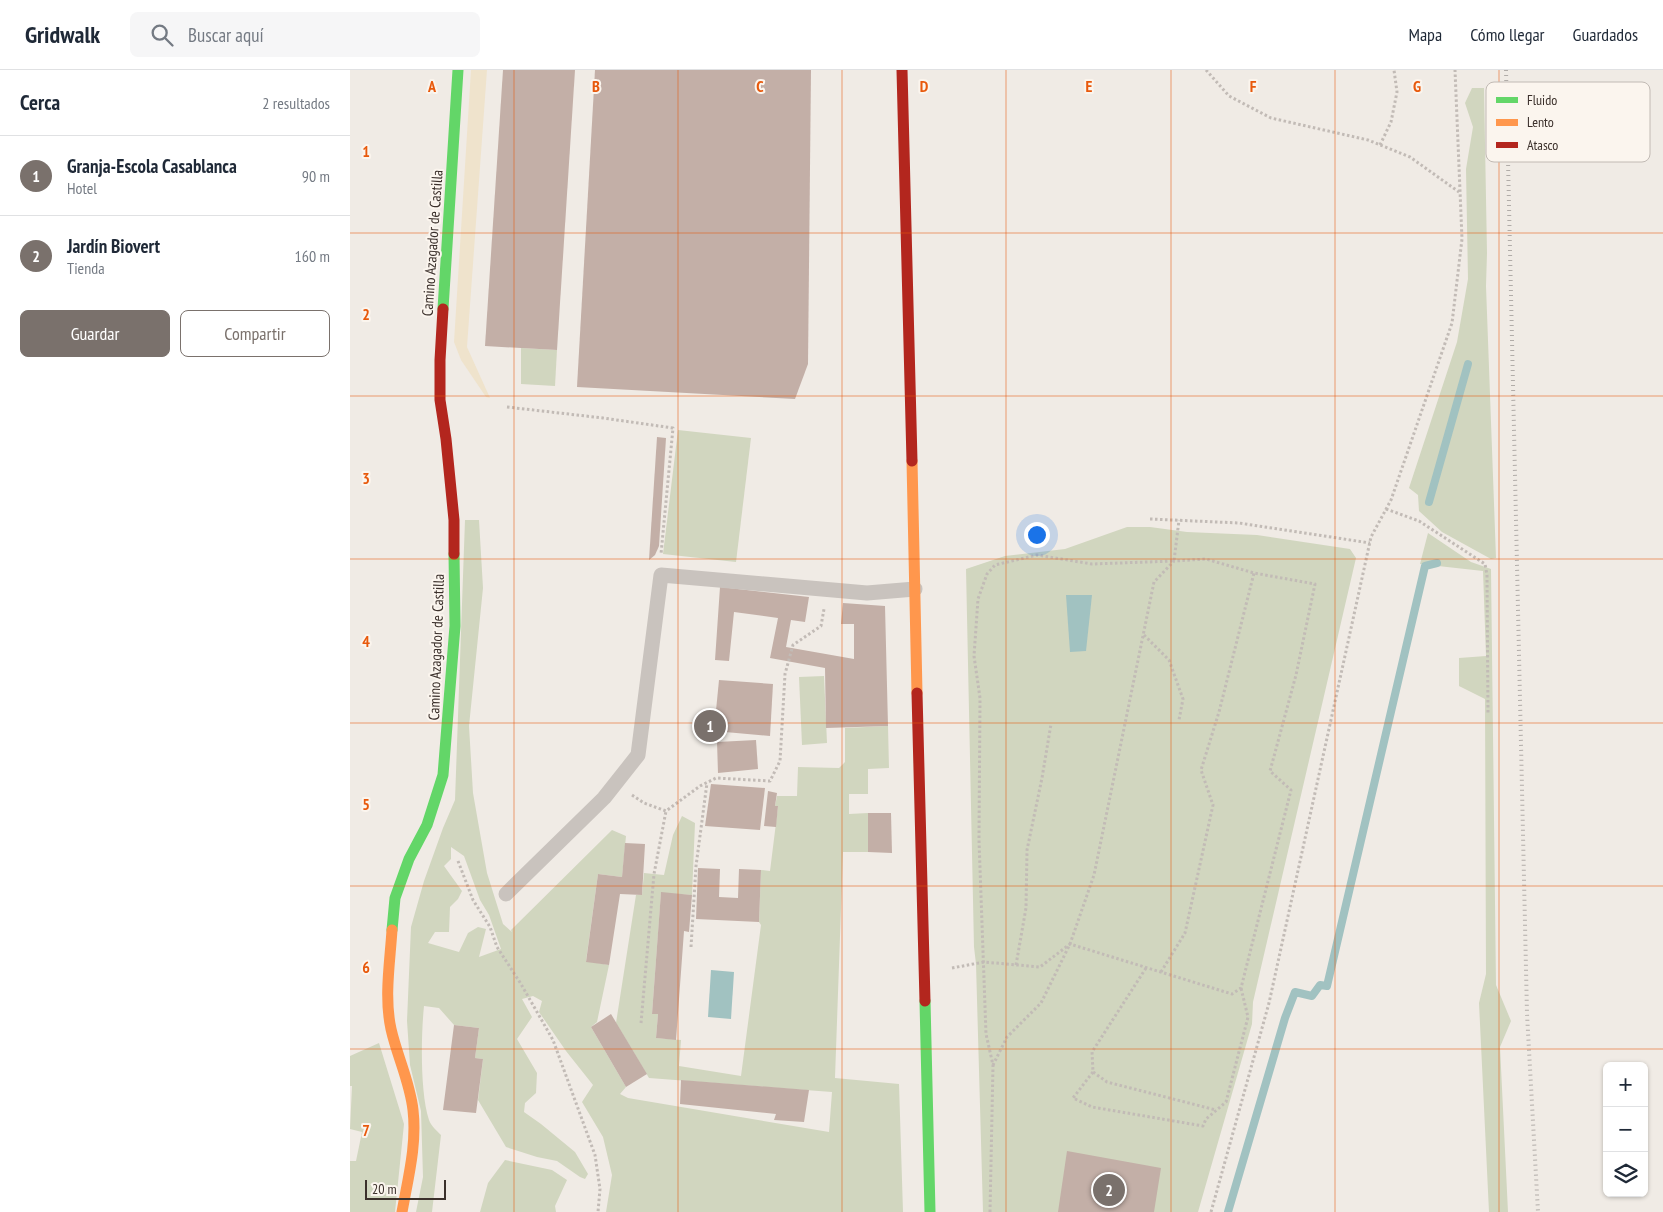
<!DOCTYPE html>
<html lang="es">
<head>
<meta charset="utf-8">
<style>
	:root { --surface:#fff; --page:#f6f6f7; --text:#1f2937; --muted:#747a83; --line:#e0e1e3; --accent:#7a716c }
	body { margin:0; font-family:"PT Sans Narrow",sans-serif; background:var(--page); color:var(--text) }
	.controls { position:absolute; right:15px; bottom:15px; display:grid; overflow:hidden; border-radius:8px; box-shadow:0 1px 4px #0004 }
	.controls button { width:45px; height:45px; display:grid; place-items:center; padding:0; border:0; border-bottom:1px solid var(--line); background:var(--surface); color:var(--text); font:25px sans-serif }
	.scale { position:absolute; left:15px; bottom:12px; width:81px; box-sizing:border-box; padding-left:5px; border:2px solid #3b302b; border-top:0; font-size:14px; line-height:18px; white-space:nowrap; color:#3b302b; -webkit-text-stroke:4px #fbf5ee; paint-order:stroke }
	.you { position:absolute; left:686px; top:464px; width:18px; height:18px; margin:-12px; border:4px solid #fff; border-radius:50%; background:#1a73e8; box-shadow:0 0 0 8px #1a73e833 }
	.badge { display:grid; place-items:center; width:32px; height:32px; border-radius:50%; background:var(--accent); color:#fff; font-size:16px; font-weight:700 }
	.pin { position:absolute; translate:-50% -50%; border:2px solid #fff; box-shadow:0 1px 5px #0006 }
	.list { margin:0; padding:0; list-style:none }
	h2 { display:flex; justify-content:space-between; align-items:center; height:65px; margin:0; padding:0 20px; font-size:21px }
	h2 small { font-size:16px; font-weight:400; color:var(--muted) }
	.list li { display:grid; grid-template-columns:32px 1fr auto; gap:15px; align-items:center; box-sizing:border-box; height:80px; padding:0 20px; border-top:1px solid var(--line) }
	.list b { display:block; font-size:19px; white-space:nowrap }
	.list p { margin:0; font-size:16px; white-space:nowrap; color:var(--muted) }
	.list em { font-size:16px; font-style:normal; color:var(--muted) }
	.actions { display:flex; gap:10px; padding:15px 20px }
	.actions a { flex:1; padding:11px 0; border:1px solid var(--accent); border-radius:8px; text-align:center; font-size:18px; color:var(--accent) }
	.actions .main { background:var(--accent); color:#fff }
	.icon { flex:none; width:28px; height:28px; fill:none; stroke:currentColor; stroke-width:2; stroke-linecap:round; stroke-linejoin:round }
	.map { position:relative; flex:none; width:1313px; height:1142px; overflow:hidden }
	header { display:flex; align-items:center; gap:30px; box-sizing:border-box; height:70px; padding:0 25px; background:var(--surface); border-bottom:1px solid var(--line) }
	header strong { font-size:24px }
	nav { display:flex; gap:28px; margin-inline-start:auto; font-size:18px }
	.search { width:350px; height:45px; background:var(--page); display:flex; align-items:center; gap:12px; box-sizing:border-box; padding:0 18px; border-radius:8px; color:var(--muted); font-size:19px }
	main { display:flex }
	aside { flex:1; background:var(--surface) }
	.map>svg:first-child { display:block }
	.green { fill:#d1d6bf; fill-rule:evenodd }
	.sand { fill:#efe3cc }
	.water { fill:#a1c2c1 }
	.lines { fill:none; stroke-linecap:round; stroke-linejoin:round }
	.stream { stroke:#a1c2c1; stroke-width:8 }
	.building { fill:#c3afa7 }
	.path { stroke:#c2bbb6; stroke-width:3; stroke-dasharray:2.5 2.5; stroke-linecap:butt }
	.lane { stroke:#c9c3be; stroke-width:15 }
	.fast { stroke:#63d668; stroke-width:11 }
	.slow { stroke:#ff974d; stroke-width:11 }
	.jam { stroke:#b3261e; stroke-width:11 }
	.rail { stroke:#b1aca8; stroke-width:4; stroke-dasharray:1 4; stroke-linecap:butt }
	.grid { fill:none; stroke:#e8590c; stroke-width:1; stroke-opacity:0.55 }
	.labels { text-anchor:middle; dominant-baseline:central; stroke-width:4; stroke-linejoin:round; paint-order:stroke }
	.street-label { font-size:15px; fill:#3b302b; stroke:#fbf5ee }
	.key { fill:#fbf5ee; stroke:#c1bab4; stroke-width:1 }
	.key-label { font-size:14px; fill:#3b302b }
	.grid-label { font-size:16px; text-anchor:middle; font-weight:bold; fill:#e8590c; stroke:#fbf5ee; stroke-width:4; stroke-linejoin:round; paint-order:stroke }
</style>
</head>
<body>
<header>
<strong>Gridwalk</strong>
<div class="search"><svg class="icon" aria-label="search" viewBox="0 0 24 24"><circle cx="10" cy="10" r="6"/><path d="M15 15l6 6"/></svg>Buscar aquí</div>
<nav><a>Mapa</a><a>Cómo llegar</a><a>Guardados</a></nav>
</header>
<main>
<aside>
<h2>Cerca<small>2 resultados</small></h2>
<ul class="list">
<li><span class="badge">1</span><div><b>Granja-Escola Casablanca</b><p>Hotel</p></div><em>90 m</em></li>
<li><span class="badge">2</span><div><b>Jardín Biovert</b><p>Tienda</p></div><em>160 m</em></li>
</ul>
<div class="actions"><a class="main">Guardar</a><a>Compartir</a></div>
</aside>
<div class="map">
<svg width="1313" height="1142" viewBox="0 0 1313 1142">
	<rect width="100%" height="100%" fill="#f0ebe5"/>
	<g class="green">
		<polygon points="1122,18 1134,18 1137,183 1136,216 1146,488 1141,489 1092,462 1069,441 1068,425 1059,418 1107,272 1118,209 1116,99 1123,57 1115,33"/>
		<polygon points="171,278 207,280 205,316 171,314"/>
		<polygon points="328,360 401,368 386,492 313,484"/>
		<path d="M 115,450 L 129,450 L 133,518 L 119,656 L 123,723 L 137,803 L 153,854 L 162,862 L 161,860 L 262,760 L 276,766 L 272,807 L 248,804 L 236,891 L 259,895 L 247,952 L 241,957 L 276,1017 L 270,1024 L 278,1028 L 479,1062 L 482,1022 L 299,1008 L 266,953 L 286,825 L 292,825 L 294,803 L 314,805 L 323,765 L 332,746 L 345,753 L 342,825 L 311,823 L 302,944 L 308,944 L 306,968 L 331,970 L 329,996 L 391,1006 L 411,855 L 409,852 L 411,800 L 420,801 L 428,737 L 425,736 L 427,726 L 447,726 L 448,697 L 489,698 L 495,692 L 495,658 L 538,656 L 539,698 L 518,699 L 518,724 L 499,724 L 499,744 L 518,743 L 518,782 L 493,782 L 485,1008 L 549,1014 L 553,1142 L 256,1142 L 262,1105 L 253,1067 L 232,1032 L 243,1015 L 216,981 L 189,942 L 192,931 L 183,926 L 172,929 L 182,947 L 167,969 L 187,1003 L 186,1023 L 175,1033 L 174,1042 L 191,1054 L 225,1082 L 238,1104 L 235,1109 L 230,1107 L 207,1091 L 187,1087 L 156,1077 L 128,1030 L 133,989 L 125,988 L 129,958 L 104,955 L 89,938 L 74,936 C 71,965 70,1023 79,1050 C 81,1056 87,1061 91,1065 L 82,1142 L 66,1142 L 73,1107 L 71,1041 L 60,995 L 57,951 L 61,857 L 74,811 L 93,758 L 105,730 ZM 101,777 L 114,786 L 130,830 L 139,845 L 151,879 L 129,887 L 136,859 L 128,857 L 118,863 L 109,882 L 78,873 L 85,862 L 99,862 L 100,837 L 108,829 L 112,821 L 94,796 L 101,789 Z"/>
		<polygon points="777,457 800,457 837,462 907,465 1000,479 1006,488 903,932 902,954 848,1142 633,1142 626,894 624,877 616,499 655,486 715,479"/>
		<polygon points="1078,463 1121,492 1141,499 1146,915 1161,951 1150,977 1158,1142 1139,1142 1129,933 1136,904 1135,629 1109,616 1109,588 1136,586 1133,501 1070,494"/>
		<polygon points="474,606 477,673 452,675 449,607"/>
		<polygon points="29,973 54,1054 45,1142 0,1142 0,1091 6,1091 12,1062 0,1059 2,1016 0,1016 0,986"/>
		<polygon points="155,1090 202,1100 217,1110 205,1136 206,1142 130,1142 138,1113"/>
	</g>
	<polygon class="sand" points="121,0 137,0 117,277 140,328 136,327 111,290 104,272"/>
	<g class="water">
		<polygon points="716,525 742,525 736,581 720,582"/>
		<polygon points="361,900 384,902 381,949 358,947"/>
	</g>
	<g class="lines">
		<g class="stream">
			<polyline points="1079,432 1118,294"/>
			<polyline points="878,1142 935,948 945,922 962,926 970,915 977,916 1075,496 1087,493"/>
		</g>
	</g>
	<g class="building">
		<polygon points="153,0 225,0 207,280 135,276"/>
		<polygon points="245,0 461,0 458,294 445,329 227,317"/>
		<polygon points="307,367 316,368 309,476 305,485 299,490"/>
		<polygon points="370,517 459,527 455,552 441,550 436,577 504,589 504,554 491,554 493,533 535,536 538,656 476,658 475,598 420,588 428,548 384,542 379,591 365,590"/>
		<polygon points="369,610 423,614 420,666 364,661"/>
		<polygon points="406,670 408,699 368,703 367,672"/>
		<polygon points="361,714 415,718 410,760 355,756"/>
		<polygon points="418,721 427,723 425,736 428,736 426,757 414,756"/>
		<polygon points="518,743 541,743 542,783 518,782"/>
		<polygon points="275,773 295,774 292,825 270,824 259,895 236,892 248,804 272,807"/>
		<polygon points="348,798 370,799 369,827 388,828 389,799 411,800 409,852 346,849"/>
		<polygon points="311,822 342,825 339,862 334,861 326,970 306,968 308,944 302,944"/>
		<polygon points="261,944 297,1004 276,1017 241,957"/>
		<polygon points="104,955 129,958 125,988 133,989 126,1043 93,1040"/>
		<polygon points="331,1010 459,1020 454,1052 424,1050 426,1044 330,1034"/>
		<polygon points="717,1081 811,1098 804,1142 708,1142"/>
	</g>
	<g class="lines">
		<g class="path">
			<polyline points="856,0 879,26 921,48 1018,70 1060,87 1109,122"/>
			<polyline points="1030,75 1041,52 1047,22 1044,0"/>
			<polyline points="157,337 253,348 323,358 311,484"/>
			<polyline points="1036,439 1069,451 1135,494 1137,505 1138,644"/>
			<polyline points="800,449 889,453 1020,473"/>
			<polyline points="794,565 819,590 833,629 829,650"/>
			<polyline points="282,725 294,733 316,741 350,716 366,708 420,711 430,691 435,604 443,575 471,556 474,539"/>
			<polyline points="108,791 123,830 140,857 147,877 171,914 203,970 245,1085 250,1119 248,1142"/>
			<polyline points="341,877 346,796 357,713"/>
			<polyline points="666,895 676,838 677,780 692,708 701,654"/>
			<polyline points="602,898 634,892 690,897 720,874 882,924 891,918 941,720 920,701 946,605 965,514 904,503 856,489 824,491 804,512 744,805 720,874 691,933 657,967 643,995"/>
			<polyline points="796,898 742,982 743,1002 757,1012 866,1040"/>
			<polyline points="811,902 835,863 863,735 851,700 869,642 904,503"/>
			<polyline points="291,953 304,804 316,741"/>
			<polyline points="743,1002 723,1028 742,1037 853,1056 856,1049 876,1032 898,947 891,918"/>
			<polyline points="640,1142 643,995 636,964 629,770 630,628 624,586 628,529 637,504 645,495 687,485 742,494 824,491 829,450"/>
			<polyline points="861,1142 919,933 1021,467 1041,430 1102,253 1112,169 1105,0"/>
		</g>
		<polyline class="lane" points="156,824 254,728 288,685 311,505 517,523 565,519"/>
		<g class="fast">
			<polyline points="93,239 108,0"/>
			<polyline points="42,860 45,828 59,789 77,755 93,705 105,556 104,484"/>
			<polyline points="575,931 580,1142"/>
		</g>
		<g class="slow">
			<polyline points="562,391 567,623"/>
			<path d="M 42,860 C 40,892 34,927 41,959 C 47,986 60,1012 63,1040 C 67,1075 58,1108 52,1142"/>
		</g>
		<g class="jam">
			<polyline points="552,0 562,391"/>
			<polyline points="93,239 90,290 90,330 96,369 104,450 104,484"/>
			<polyline points="567,623 575,931"/>
		</g>
		<polyline class="rail" points="1156,0 1177,944 1188,1142"/>
	</g>
	<path class="grid" d="M 164,0 L 164,1142M 328,0 L 328,1142M 492,0 L 492,1142M 656,0 L 656,1142M 821,0 L 821,1142M 985,0 L 985,1142M 1149,0 L 1149,1142M 0,163 L 1313,163M 0,326 L 1313,326M 0,489 L 1313,489M 0,653 L 1313,653M 0,816 L 1313,816M 0,979 L 1313,979"/>
	<g class="labels">
		<g class="street-label">
			<text transform="translate(82 173) rotate(-86)">Camino Azagador de Castilla</text>
			<text transform="translate(86 577) rotate(-88)">Camino Azagador de Castilla</text>
		</g>
	</g>
	<rect x="1136" y="12" width="164" height="80" rx="8" class="key"/>
	<rect x="1146" y="27" width="22" height="6" fill="#63d668"/>
	<rect x="1146" y="49" width="22" height="7" fill="#ff974d"/>
	<rect x="1146" y="72" width="22" height="6" fill="#b3261e"/>
	<g class="key-label">
		<text x="1177" y="35">Fluido</text>
		<text x="1177" y="57">Lento</text>
		<text x="1177" y="80">Atasco</text>
	</g>
	<g class="grid-label">
		<text x="82" y="22">A</text>
		<text x="246" y="22">B</text>
		<text x="410" y="22">C</text>
		<text x="574" y="22">D</text>
		<text x="739" y="22">E</text>
		<text x="903" y="22">F</text>
		<text x="1067" y="22">G</text>
		<text x="16" y="87">1</text>
		<text x="16" y="250">2</text>
		<text x="16" y="414">3</text>
		<text x="16" y="577">4</text>
		<text x="16" y="740">5</text>
		<text x="16" y="903">6</text>
		<text x="16" y="1066">7</text>
	</g>
</svg>
<div class="controls">
<button>+</button>
<button>−</button>
<button><svg class="icon" aria-label="layers" viewBox="0 0 24 24"><path d="M12 4l9 5-9 5-9-5zM3 14l9 5 9-5"/></svg></button>
</div>
<div class="scale">20 m</div>
<div class="you"></div>
<div class="pin badge" style="left:360px;top:656px">1</div>
<div class="pin badge" style="left:759px;top:1120px">2</div>
</div>
</main>
</body>
</html>
